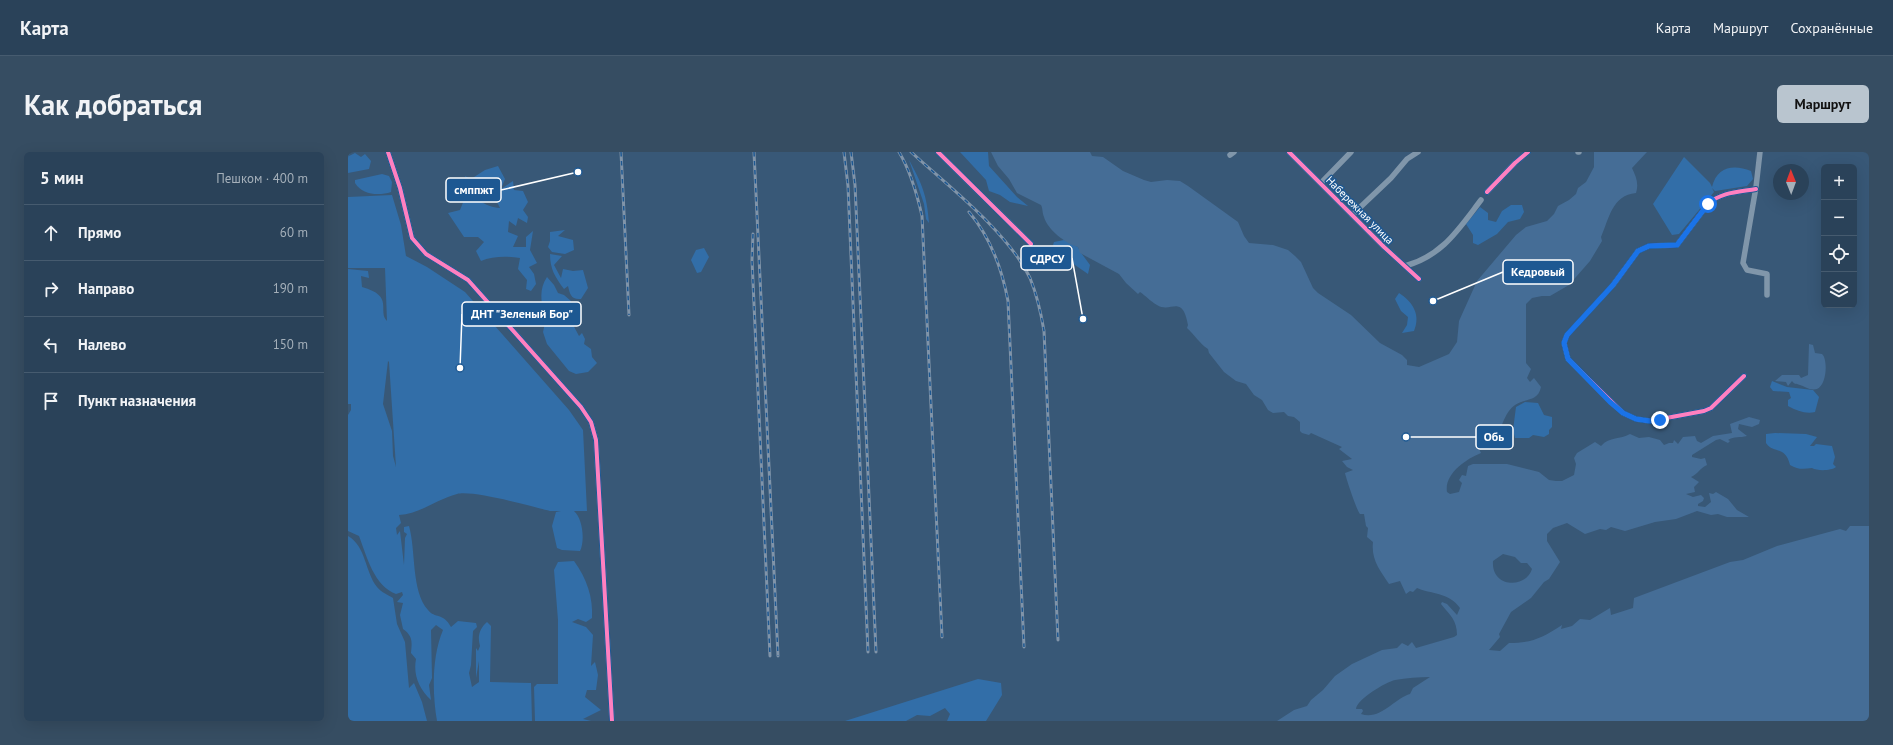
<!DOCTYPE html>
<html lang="ru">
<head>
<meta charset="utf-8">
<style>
	:root { --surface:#2a4259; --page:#364d62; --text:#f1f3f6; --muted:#a5b0ba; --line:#465b6f; --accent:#b9c5cf }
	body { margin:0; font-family:"PT Sans",sans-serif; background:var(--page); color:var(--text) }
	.controls { position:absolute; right:12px; top:12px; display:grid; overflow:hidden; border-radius:6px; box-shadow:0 4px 16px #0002 }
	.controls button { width:36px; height:36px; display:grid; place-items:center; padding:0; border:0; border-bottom:1px solid var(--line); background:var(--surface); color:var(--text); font:20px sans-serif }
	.compass { position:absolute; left:1425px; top:12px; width:36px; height:36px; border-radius:50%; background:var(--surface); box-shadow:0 4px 16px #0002; rotate:359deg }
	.stop { position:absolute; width:12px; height:12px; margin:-9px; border:3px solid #1a73e8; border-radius:50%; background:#fff }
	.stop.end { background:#1a73e8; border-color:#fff; box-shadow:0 1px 4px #0008 }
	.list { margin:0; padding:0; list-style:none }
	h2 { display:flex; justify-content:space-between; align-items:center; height:52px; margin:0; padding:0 16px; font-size:17px }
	h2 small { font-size:13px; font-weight:400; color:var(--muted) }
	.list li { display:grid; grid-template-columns:26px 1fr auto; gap:12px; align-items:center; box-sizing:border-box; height:56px; padding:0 16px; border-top:1px solid var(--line) }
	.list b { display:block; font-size:15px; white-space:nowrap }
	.list em { font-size:13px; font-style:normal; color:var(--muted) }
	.icon { flex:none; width:22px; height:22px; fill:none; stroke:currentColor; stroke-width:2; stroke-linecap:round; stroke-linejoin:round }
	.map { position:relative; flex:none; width:1521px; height:569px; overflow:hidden; border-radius:6px }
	header { display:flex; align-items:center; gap:24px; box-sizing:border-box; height:56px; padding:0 20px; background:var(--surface); border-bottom:1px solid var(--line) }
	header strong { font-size:19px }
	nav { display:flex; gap:22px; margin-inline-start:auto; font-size:14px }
	.intro { display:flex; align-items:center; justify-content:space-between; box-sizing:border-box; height:96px; padding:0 24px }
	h1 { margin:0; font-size:28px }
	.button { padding:10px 18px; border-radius:6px; background:var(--accent); color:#111; font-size:14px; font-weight:700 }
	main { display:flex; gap:24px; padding:0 24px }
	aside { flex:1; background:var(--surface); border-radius:6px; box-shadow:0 4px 16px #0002 }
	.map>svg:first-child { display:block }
	.green { fill:#326ea8; fill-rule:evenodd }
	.water { fill:#456d96; fill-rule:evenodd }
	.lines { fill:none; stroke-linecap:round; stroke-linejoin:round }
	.minor { stroke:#8096aa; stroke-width:5.5 }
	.rail-casing { stroke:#8094a9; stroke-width:3 }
	.rail { stroke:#1d5892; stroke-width:1.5; stroke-dasharray:4.5; stroke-linecap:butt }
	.cycleway-casing { stroke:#1d5892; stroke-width:6 }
	.cycleway { stroke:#ff80c0; stroke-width:4 }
	.route { stroke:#1a73e8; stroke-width:5 }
	.labels { text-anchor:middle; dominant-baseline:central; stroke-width:3; stroke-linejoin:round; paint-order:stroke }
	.street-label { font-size:11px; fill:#fff; stroke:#1d5892 }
	.leader { fill:none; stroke:#fff; stroke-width:1.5 }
	.callout-dot { fill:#fff; stroke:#1d5892; stroke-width:1.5 }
	.callout { fill:#1d5892; stroke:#fff; stroke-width:1.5 }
	.callout-label { font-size:12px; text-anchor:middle; font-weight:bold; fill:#fff }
</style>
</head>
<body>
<header>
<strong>Карта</strong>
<nav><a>Карта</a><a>Маршрут</a><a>Сохранённые</a></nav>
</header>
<div class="intro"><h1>Как добраться</h1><a class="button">Маршрут</a></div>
<main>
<aside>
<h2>5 мин<small>Пешком · 400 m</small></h2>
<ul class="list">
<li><svg class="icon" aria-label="ahead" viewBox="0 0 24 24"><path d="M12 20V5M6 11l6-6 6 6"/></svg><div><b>Прямо</b></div><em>60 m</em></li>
<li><svg class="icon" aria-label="right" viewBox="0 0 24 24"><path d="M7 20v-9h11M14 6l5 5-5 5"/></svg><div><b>Направо</b></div><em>190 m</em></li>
<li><svg class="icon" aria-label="left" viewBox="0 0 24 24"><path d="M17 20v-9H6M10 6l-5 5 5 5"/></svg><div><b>Налево</b></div><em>150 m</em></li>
<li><svg class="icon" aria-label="arrive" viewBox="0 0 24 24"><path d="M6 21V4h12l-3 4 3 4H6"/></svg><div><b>Пункт назначения</b></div></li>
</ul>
</aside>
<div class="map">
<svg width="1521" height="569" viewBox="0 0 1521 569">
	<rect width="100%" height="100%" fill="#385877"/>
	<g class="green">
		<polygon points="0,0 2,0 1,4 7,1 13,5 17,2 23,9 21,17 0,21"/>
		<polygon points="612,0 640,0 641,14 669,45 680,54 662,50 652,43 641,39 638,28"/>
		<path d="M 1336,5 L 1362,31 L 1364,35 C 1369,15 1385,12 1403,19 L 1405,27 L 1399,34 L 1367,39 L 1364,36 L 1366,40 L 1331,82 L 1324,83 L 1305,52 Z"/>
		<path d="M 561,8 C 574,32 579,43 581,71 L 578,67 L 576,52 Z"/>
		<path d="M 150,14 L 157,27 L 153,37 L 165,29 L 166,38 L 175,39 L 180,50 L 175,58 L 180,65 L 179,71 L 170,66 L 168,74 L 161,69 L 160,80 L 170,84 L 165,95 L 178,95 L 178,85 L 185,79 L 182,98 L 189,111 L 181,115 L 186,122 L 188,132 L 183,139 L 178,137 L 179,128 L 170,117 L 172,106 C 160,104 144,104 133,109 L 128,99 L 136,90 L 130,85 L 116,85 L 100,61 L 112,58 L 118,43 C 133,47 136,55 152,56 C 144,38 137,41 121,36 L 117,24 L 123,27 L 137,18 Z"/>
		<path d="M 34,22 L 41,24 L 44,30 L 43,40 C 31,44 14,43 7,31 L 7,28 Z"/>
		<path d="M 44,43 L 53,73 L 58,104 L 79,115 L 117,140 L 221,258 L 235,278 L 239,359 L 226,359 C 235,367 237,389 232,399 L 214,398 L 209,396 L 204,374 L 208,360 L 213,359 L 202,359 C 182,354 125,338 109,342 C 89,347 72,362 51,363 L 53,371 L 48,376 L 49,383 L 52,379 L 56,413 L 57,386 L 59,382 L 56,380 L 56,375 L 61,374 C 68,398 63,439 80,458 C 87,467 95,460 103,475 L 110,469 L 128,471 L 129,475 L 125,479 L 123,513 L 121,521 L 124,535 L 131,530 L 131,509 L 128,526 L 128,496 L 130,499 L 132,494 C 129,484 132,476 139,470 L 143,474 L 142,530 L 183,531 L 184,569 L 89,569 C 84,540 84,504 95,478 L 88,473 L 83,478 L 84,526 L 81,533 L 83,548 C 71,537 65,523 68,507 L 63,501 C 64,490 65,484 55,477 L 52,463 L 55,451 L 49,450 L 55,443 L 54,440 L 48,442 C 26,434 19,405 11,384 L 0,379 L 0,263 L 3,258 L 3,252 L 0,252 L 0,117 L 20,119 L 21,126 L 13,124 L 14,135 C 47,144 29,159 39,169 L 37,116 L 0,116 L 0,45 ZM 40,209 L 41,210 L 48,315 L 45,304 L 44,279 L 35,252 Z"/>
		<polygon points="1163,53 1174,53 1176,60 1172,67 1160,70 1149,82 1130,93 1125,91 1125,83 1118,72 1132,55 1140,61 1140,68 1148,70 1154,59"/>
		<polygon points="217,78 210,84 225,88 226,98 217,102 204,100 200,95 202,89 202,80"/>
		<path d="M 716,88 L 730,95 C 733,102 738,107 742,113 L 740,122 L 714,104 L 705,93 L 706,90 Z"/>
		<polygon points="356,96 361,105 353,120 349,121 343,108 348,98"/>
		<path d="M 202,102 L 214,104 L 206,113 L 213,126 L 215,117 L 225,119 L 235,118 L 240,136 L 233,147 C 223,148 222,142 220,134 L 216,137 C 207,125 202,117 202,102 Z"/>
		<path d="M 199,125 L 206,133 L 210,141 L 216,143 L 223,149 L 224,158 L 214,163 L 205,160 L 196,162 C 193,149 191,137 199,125 Z"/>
		<path d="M 1051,141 C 1065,150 1073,163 1066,179 L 1054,181 L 1059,173 L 1060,165 L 1053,159 L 1047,147 Z"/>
		<polygon points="205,165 223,169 231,184 234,181 237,187 236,192 243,197 244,205 249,211 240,220 228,222 221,219 199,192 195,180 197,171"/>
		<path d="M 1424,229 L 1439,235 L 1465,238 L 1471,245 L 1467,260 C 1458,262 1449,259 1440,254 L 1440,248 L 1443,246 L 1441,240 L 1425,239 L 1422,235 Z"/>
		<polygon points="1177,250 1190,251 1196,263 1204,265 1204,275 1201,278 1201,282 1196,285 1185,283 1181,286 1167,286 1165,278 1168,255"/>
		<path d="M 1427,281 L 1458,282 L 1469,285 L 1462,294 L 1466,294 L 1468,292 L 1484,294 L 1487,305 L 1485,312 L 1488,315 C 1483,319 1469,319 1464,316 C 1456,317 1450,318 1442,313 C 1437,293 1425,302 1418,291 L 1418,282 Z"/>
		<path d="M 0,384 C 18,394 17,420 29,435 C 33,440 40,443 45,446 L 49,472 L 57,490 L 61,536 L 66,531 L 74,550 L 79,569 L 0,569 Z"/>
		<path d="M 226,409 C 239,427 245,445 244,466 L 238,470 L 230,467 L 224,470 L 238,475 L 245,483 L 243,514 L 247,510 L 250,523 L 248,538 L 239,538 L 237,545 L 253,558 L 235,567 L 243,569 L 187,569 L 186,535 L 189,532 L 210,532 L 210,468 L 206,418 L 210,410 Z"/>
		<polygon points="630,527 653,531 654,543 638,569 599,569 602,562 597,556 582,564 569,563 558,569 497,569"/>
	</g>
	<g class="water">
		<path d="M 643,0 L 742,0 L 744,4 L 755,5 L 775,19 L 796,28 L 803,30 L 819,28 L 832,29 L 840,34 L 890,70 L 896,84 L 901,91 L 925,93 L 940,98 L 947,104 L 953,110 L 965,136 L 970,141 L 1003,163 L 1032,191 L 1054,203 L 1059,208 L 1059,213 L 1071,215 L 1101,202 L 1109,190 L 1111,169 L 1129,129 L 1168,83 L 1178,75 L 1199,69 L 1206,62 L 1210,54 L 1221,48 L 1228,42 L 1230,36 L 1238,30 L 1246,15 L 1246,0 L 1299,0 L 1284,16 C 1288,25 1291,31 1288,41 C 1264,43 1261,67 1253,85 L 1254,89 L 1242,109 L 1221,133 L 1202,144 L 1194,144 L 1184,146 L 1178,152 L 1178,211 L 1183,217 L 1179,226 L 1182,230 L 1186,226 L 1193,235 C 1190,250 1177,246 1167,253 C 1157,260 1156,271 1150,280 C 1145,287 1135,289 1131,297 L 1133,301 C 1118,307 1096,322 1099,340 L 1102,342 L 1111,340 L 1114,331 L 1111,328 L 1114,323 L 1118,324 L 1120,314 L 1125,312 L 1159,312 L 1191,320 L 1201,328 L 1208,329 L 1214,329 L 1226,323 L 1228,312 L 1226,306 L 1229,301 L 1247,290 L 1253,294 C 1262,284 1272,288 1282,282 L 1291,286 L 1301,285 L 1312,288 L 1316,293 L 1321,291 L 1325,291 L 1326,288 L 1330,292 L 1335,285 L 1347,284 L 1349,289 L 1353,291 L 1365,284 L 1384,281 L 1382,272 L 1401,265 L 1412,268 L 1411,272 L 1404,275 L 1391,272 L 1390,277 L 1399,284 C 1392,286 1386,284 1380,288 L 1382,289 L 1380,291 L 1372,287 L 1368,288 L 1344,303 L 1344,305 L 1353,307 L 1357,306 L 1359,313 C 1352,316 1350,322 1343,325 L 1351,330 L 1346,335 L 1347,340 L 1338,342 L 1345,345 L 1353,343 L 1356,346 L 1355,349 L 1350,352 L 1350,354 L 1357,355 L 1363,350 L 1361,341 L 1365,342 L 1368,340 L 1380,347 L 1389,358 L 1401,365 L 1379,365 L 1370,362 L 1363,363 L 1349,359 L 1328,367 L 1307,370 L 1277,379 L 1263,375 L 1258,378 L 1252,377 L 1237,382 L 1219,371 L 1205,376 L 1199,382 L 1199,389 L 1212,410 L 1201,427 L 1196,430 L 1183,446 L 1163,460 L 1151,482 L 1152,485 L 1141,498 L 1152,499 L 1161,491 C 1184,491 1194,486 1214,473 L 1213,477 L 1224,474 L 1232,467 L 1242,468 L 1262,456 L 1263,463 L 1285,456 L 1286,446 L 1382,410 L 1395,408 L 1429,394 L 1492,377 L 1498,379 L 1502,374 L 1521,374 L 1521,569 L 929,569 L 946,558 L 959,554 L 963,548 L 975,538 L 987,524 L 1004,512 L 1034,498 L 1049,496 L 1054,491 L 1060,494 L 1064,490 L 1068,496 L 1106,485 L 1109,483 C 1109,468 1102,463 1093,452 L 1094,450 L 1099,452 L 1109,463 L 1112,456 C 1101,440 1082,442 1069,436 L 1065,440 L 1062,439 L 1058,442 L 1052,429 L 1041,432 C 1032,418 1023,408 1025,390 L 1019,385 L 1020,376 L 1018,374 L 1016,362 L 1012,362 C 1009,359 998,326 997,321 L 1005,318 L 999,315 L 994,309 L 1004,307 L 991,297 L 994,295 L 963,281 L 961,283 L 954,281 L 952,279 L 952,270 L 946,265 L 940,264 L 936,260 L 925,261 L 920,258 L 914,248 L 906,243 L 898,232 L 888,229 L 876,220 L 861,201 L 860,197 C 851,191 847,183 839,176 L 840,173 C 834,141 823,162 809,153 C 802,149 798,144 792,140 L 790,142 L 778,131 L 771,122 L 732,101 L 730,95 C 718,92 699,77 696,65 C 694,60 695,57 693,53 L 669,41 L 661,27 L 650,14 ZM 1155,402 L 1167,405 L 1173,411 L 1179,411 L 1184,417 C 1178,437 1143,436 1145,409 ZM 1082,525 L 1065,536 L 1062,542 C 1047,546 1032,569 1013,562 L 1015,559 L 1014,557 L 1008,557 C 1009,547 1038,530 1047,528 C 1058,526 1071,525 1082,525 Z"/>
		<path d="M 1461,192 L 1465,193 L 1467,201 L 1474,202 C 1480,207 1479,233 1469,237 C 1462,239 1456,234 1452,233 C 1447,231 1447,233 1444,229 L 1440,234 L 1438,230 L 1427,229 L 1434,223 L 1451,223 L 1453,226 L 1460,223 Z"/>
	</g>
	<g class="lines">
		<g class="minor">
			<polyline points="40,0 52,36 64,86 78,102 120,128 233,255 243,270 248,288 264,569"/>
			<polyline points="590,0 683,92"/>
			<polyline points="941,0 1036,95 1071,127"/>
			<polyline points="1230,0 1231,0"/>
			<polyline points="1412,0 1408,35 1395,111 1399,118 1419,122 1419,143"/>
			<polyline points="882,3 886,0"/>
			<polyline points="973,31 1003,0"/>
			<polyline points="1139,40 1167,11 1180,0"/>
			<polyline points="1004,63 1043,26 1059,7 1070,0"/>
			<path d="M 1057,114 C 1094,104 1110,78 1133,48"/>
			<path d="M 1396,224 L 1363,256 L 1356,259 L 1302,269 L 1288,267 L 1275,261 L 1220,207 L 1216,191 L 1219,183 L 1265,133 L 1290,99 L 1301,94 L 1329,93 L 1360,52 C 1373,40 1391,40 1408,37"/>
		</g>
		<defs>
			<g id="rail">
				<polyline points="273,0 281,163"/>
				<polyline points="406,0 430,504"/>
				<polyline points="496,0 500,34 520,500"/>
				<polyline points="503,0 507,33 528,500"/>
				<path d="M 551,0 C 563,20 569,42 574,64 L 594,485"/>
				<path d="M 563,0 C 601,35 660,80 682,126 C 689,143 693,161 696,179 L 710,488"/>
				<path d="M 621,60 C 643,86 654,117 660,149 L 676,495"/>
				<polyline points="405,82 404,108 422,504"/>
			</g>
		</defs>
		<use href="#rail" class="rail-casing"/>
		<use href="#rail" class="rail"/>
		<defs>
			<g id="cycleway">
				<polyline points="40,0 52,36 64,86 78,102 120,128 233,255 243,270 248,288 264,569"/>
				<polyline points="590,0 683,92"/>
				<polyline points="941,0 1036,95 1071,127"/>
				<polyline points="1139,40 1167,11 1180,0"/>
				<path d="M 1396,224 L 1363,256 L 1356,259 L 1302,269 L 1288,267 L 1275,261 L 1220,207 L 1216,191 L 1219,183 L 1265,133 L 1290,99 L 1301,94 L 1329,93 L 1360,52 C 1373,40 1391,40 1408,37"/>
			</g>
		</defs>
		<use href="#cycleway" class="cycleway-casing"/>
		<use href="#cycleway" class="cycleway"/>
	</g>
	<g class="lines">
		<polyline class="route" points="1312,268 1302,269 1288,267 1275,261 1262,250 1220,207 1216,191 1219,183 1265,133 1290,99 1301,94 1329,93 1360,52"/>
	</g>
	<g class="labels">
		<g class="street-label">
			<text transform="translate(1012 58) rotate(45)">Набережная улица</text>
		</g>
	</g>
	<path class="leader" d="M230 20L153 38M735 167L724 106M1085 149L1155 120M112 216L114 162M1058 285L1128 285"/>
	<g class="callout-dot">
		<circle cx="230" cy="20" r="4"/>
		<circle cx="735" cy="167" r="4"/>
		<circle cx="1085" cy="149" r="4"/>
		<circle cx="112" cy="216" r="4"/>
		<circle cx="1058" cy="285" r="4"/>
	</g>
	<g class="callout">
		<rect x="98" y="26" width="55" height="24" rx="4"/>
		<rect x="673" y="94" width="51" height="24" rx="4"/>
		<rect x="1155" y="108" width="70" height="24" rx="4"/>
		<rect x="114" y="150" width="119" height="24" rx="4"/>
		<rect x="1128" y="273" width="37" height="24" rx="4"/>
	</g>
	<g class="callout-label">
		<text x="126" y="42">смппжт</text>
		<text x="699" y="111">СДРСУ</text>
		<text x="1190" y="124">Кедровый</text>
		<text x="174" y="166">ДНТ "Зеленый Бор"</text>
		<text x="1146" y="289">Обь</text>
	</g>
</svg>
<div class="controls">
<button>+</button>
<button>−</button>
<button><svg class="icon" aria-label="locate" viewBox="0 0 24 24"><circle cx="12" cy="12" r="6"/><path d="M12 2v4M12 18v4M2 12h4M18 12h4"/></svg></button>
<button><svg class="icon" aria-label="layers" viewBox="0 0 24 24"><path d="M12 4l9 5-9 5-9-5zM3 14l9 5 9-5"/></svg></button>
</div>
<svg class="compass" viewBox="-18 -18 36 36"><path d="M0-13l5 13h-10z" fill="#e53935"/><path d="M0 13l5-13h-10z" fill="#a5b0ba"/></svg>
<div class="stop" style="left:1360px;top:52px"></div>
<div class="stop end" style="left:1312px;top:268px"></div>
</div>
</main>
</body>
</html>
